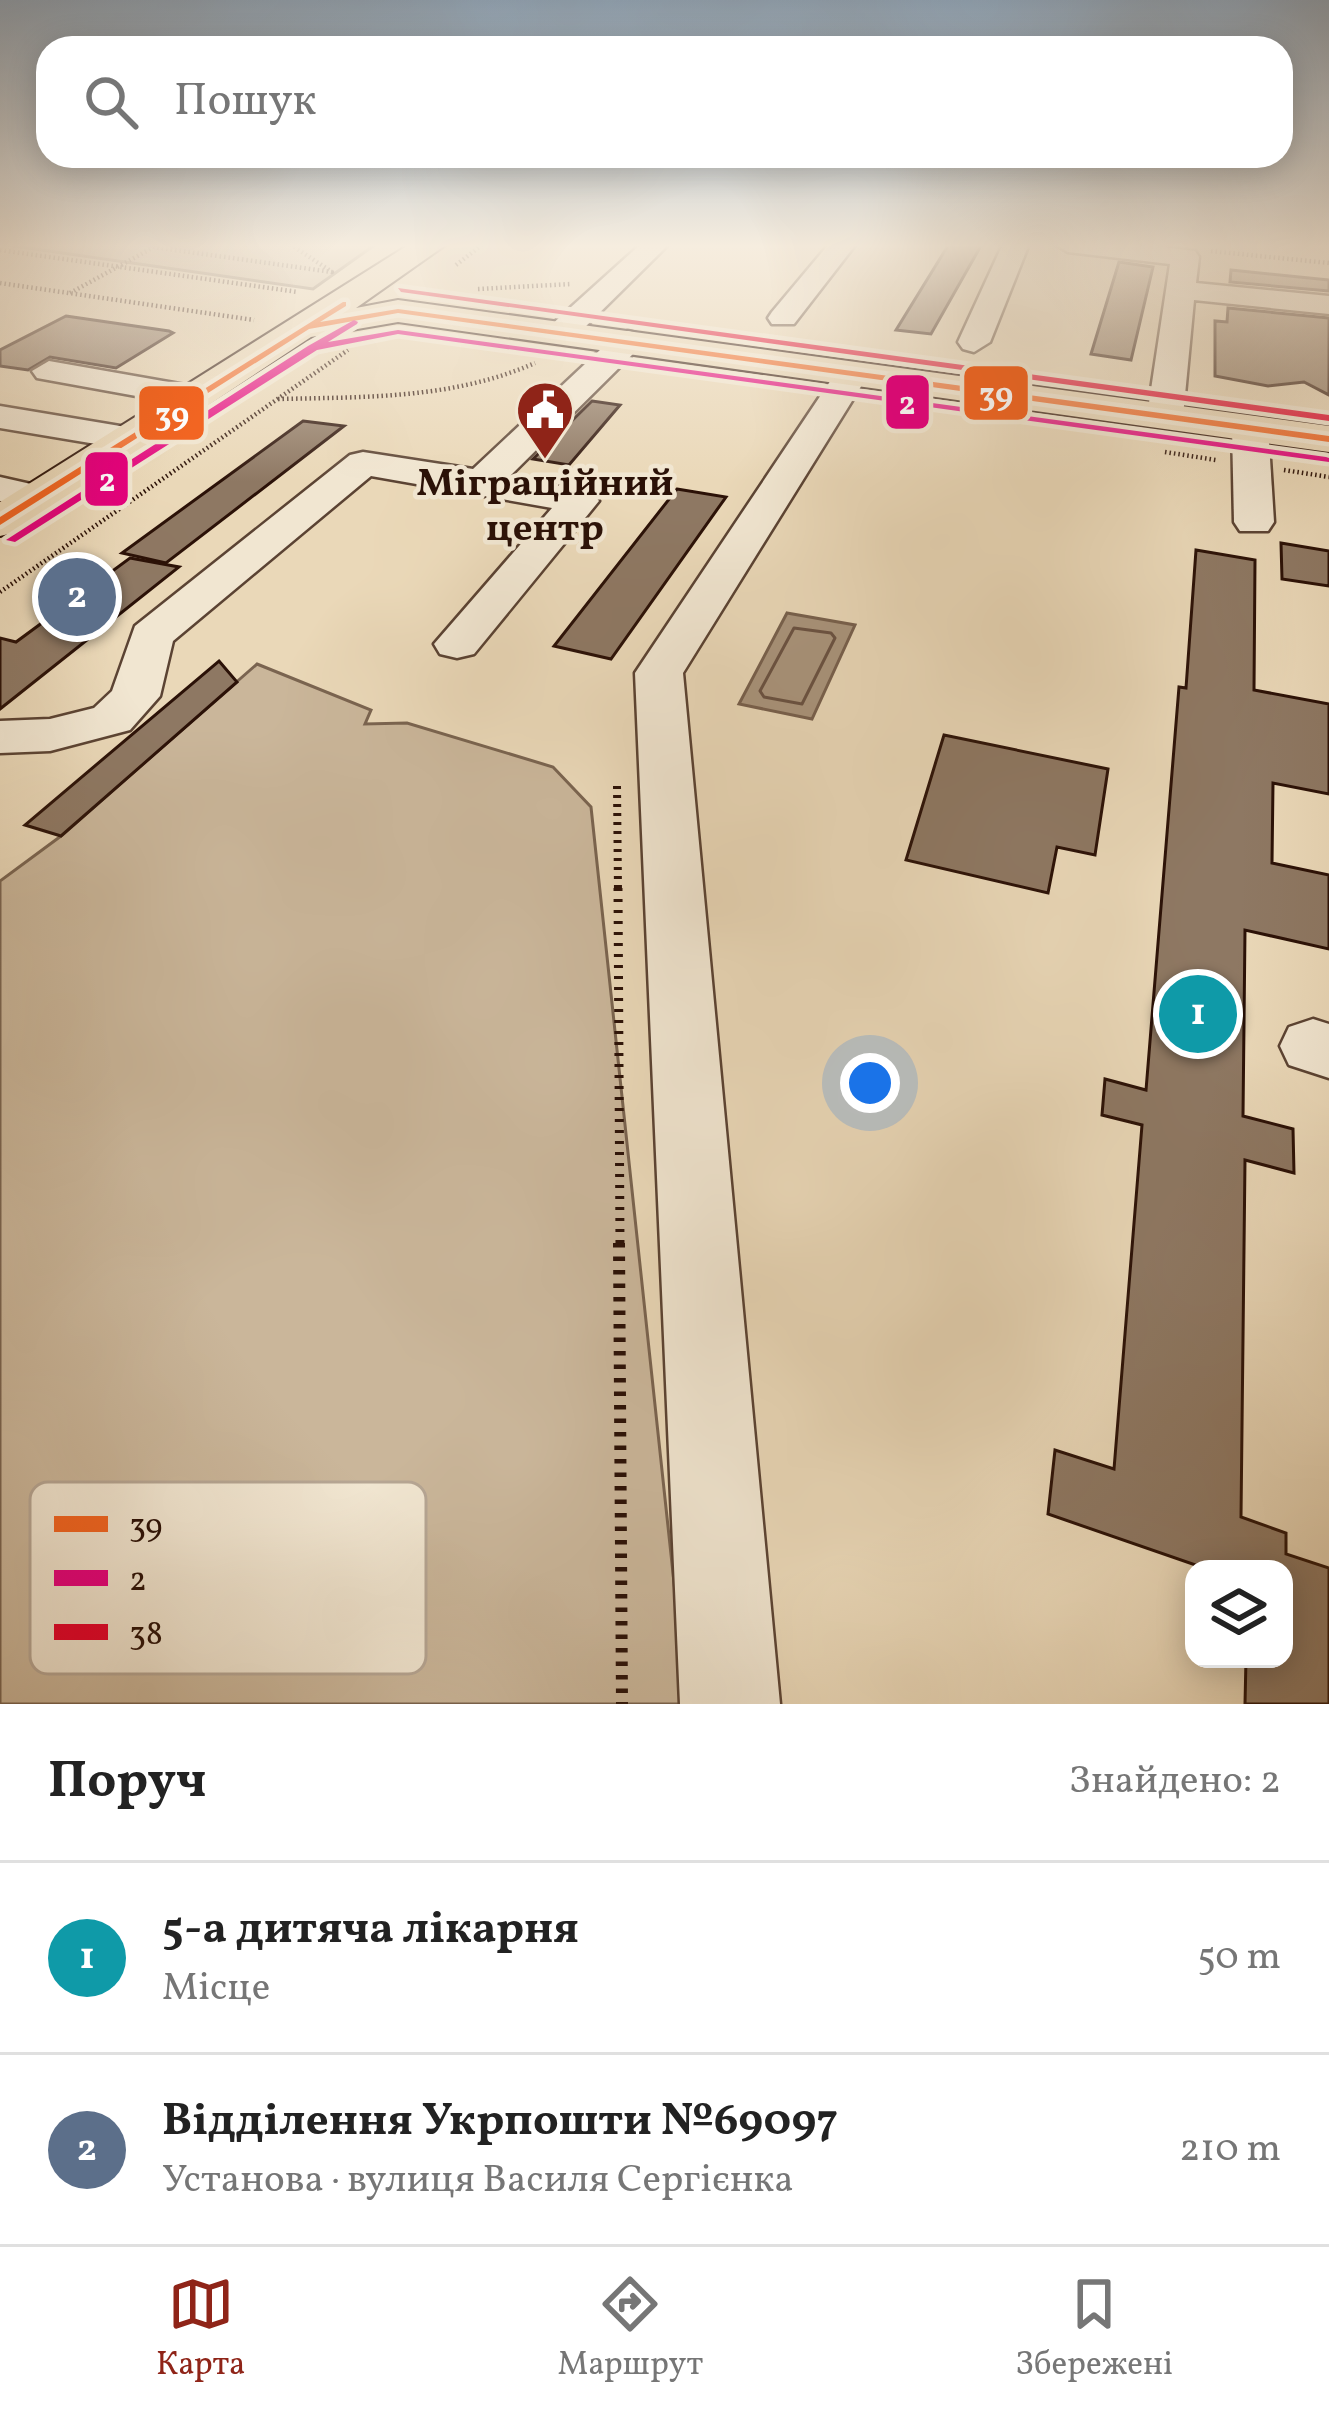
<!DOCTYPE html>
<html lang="uk">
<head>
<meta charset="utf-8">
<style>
	:root { --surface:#fff; --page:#f6f6f6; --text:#222; --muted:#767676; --line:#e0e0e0; --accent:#8f2418 }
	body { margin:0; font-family:Vollkorn,serif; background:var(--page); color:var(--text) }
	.controls { position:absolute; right:36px; bottom:36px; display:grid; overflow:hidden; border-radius:24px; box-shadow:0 6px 30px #0003 }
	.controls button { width:108px; height:108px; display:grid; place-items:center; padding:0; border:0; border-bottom:3px solid var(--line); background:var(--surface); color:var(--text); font:60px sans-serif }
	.you { position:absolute; left:870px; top:1083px; width:42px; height:42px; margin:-30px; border:9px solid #fff; border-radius:50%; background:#1a73e8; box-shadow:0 0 0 18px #1a73e833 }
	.badge { display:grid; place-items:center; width:78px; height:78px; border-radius:50%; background:var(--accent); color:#fff; font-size:39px; font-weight:700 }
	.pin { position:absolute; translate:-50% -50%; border:6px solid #fff; box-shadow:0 3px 12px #0006 }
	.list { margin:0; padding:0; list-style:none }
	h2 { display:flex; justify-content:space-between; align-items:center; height:156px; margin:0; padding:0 48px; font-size:51px }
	h2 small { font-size:39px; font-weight:400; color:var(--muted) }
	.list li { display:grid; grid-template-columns:78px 1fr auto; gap:36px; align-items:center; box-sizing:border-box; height:192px; padding:0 48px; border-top:3px solid var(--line) }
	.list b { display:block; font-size:45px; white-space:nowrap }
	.list p { margin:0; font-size:39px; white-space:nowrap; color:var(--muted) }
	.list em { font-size:39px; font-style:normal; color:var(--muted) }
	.icon { flex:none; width:66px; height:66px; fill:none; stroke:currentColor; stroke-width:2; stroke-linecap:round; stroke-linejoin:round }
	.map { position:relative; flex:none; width:1329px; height:1704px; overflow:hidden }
	.search { position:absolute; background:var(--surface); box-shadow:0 6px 30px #0003; left:36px; right:36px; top:36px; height:132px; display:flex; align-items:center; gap:30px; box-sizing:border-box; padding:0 42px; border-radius:36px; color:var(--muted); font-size:45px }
	.sheet { height:540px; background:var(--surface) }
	nav { display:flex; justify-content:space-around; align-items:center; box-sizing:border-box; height:168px; border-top:3px solid var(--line); background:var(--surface); font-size:33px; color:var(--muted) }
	nav a { display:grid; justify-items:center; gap:6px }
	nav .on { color:var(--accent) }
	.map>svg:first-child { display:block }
	.green { fill:#cab69a; stroke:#7a6450; stroke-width:3 }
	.water { fill:#a9947c; stroke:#77604d; stroke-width:3 }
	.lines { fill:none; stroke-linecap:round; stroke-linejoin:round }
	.shore { stroke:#6a5242; stroke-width:3 }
	.building { fill:#8e7863; stroke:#2b1107; stroke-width:3 }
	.minor-casing { stroke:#5b4333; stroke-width:5 }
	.major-casing { stroke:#2b1107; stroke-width:4 }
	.path-far3 { stroke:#2b1107; stroke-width:4.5; stroke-dasharray:1.5 3; stroke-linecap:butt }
	.path-far2 { stroke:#2b1107; stroke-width:8; stroke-dasharray:3 6; stroke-linecap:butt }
	.path-far1 { stroke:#2b1107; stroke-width:9; stroke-dasharray:3 8; stroke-linecap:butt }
	.path { stroke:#2b1107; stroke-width:12; stroke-dasharray:4.5 9; stroke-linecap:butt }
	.minor { fill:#f1e6d1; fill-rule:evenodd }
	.major { fill:#ead8b8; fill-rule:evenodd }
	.bus-1-casing { stroke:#f1e6d1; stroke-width:9 }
	.bus-2-casing { stroke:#f1e6d1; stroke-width:9 }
	.bus-3-casing { stroke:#f1e6d1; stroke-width:9 }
	.bus-1 { fill:#f26522; fill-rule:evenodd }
	.bus-2 { fill:#e5007d; fill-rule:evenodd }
	.bus-3 { fill:#e4002b; fill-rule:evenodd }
	.labels { text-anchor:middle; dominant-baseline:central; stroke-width:9; stroke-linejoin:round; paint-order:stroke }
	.far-poi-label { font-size:39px; font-weight:bold; fill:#2b1107; stroke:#f1e6d1 }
	.key { fill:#f1e6d1; stroke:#b6a694; stroke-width:3 }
	.key-label { font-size:33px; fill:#2b1107 }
	.line-badge { stroke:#f1e6d1; stroke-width:4.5 }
	.badge-label { font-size:33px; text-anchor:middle; font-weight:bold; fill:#fff }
</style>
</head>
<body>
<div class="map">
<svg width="1329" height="1704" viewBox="0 0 1329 1704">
	<rect width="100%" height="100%" fill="#ead8b8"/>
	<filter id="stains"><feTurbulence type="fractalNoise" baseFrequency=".00167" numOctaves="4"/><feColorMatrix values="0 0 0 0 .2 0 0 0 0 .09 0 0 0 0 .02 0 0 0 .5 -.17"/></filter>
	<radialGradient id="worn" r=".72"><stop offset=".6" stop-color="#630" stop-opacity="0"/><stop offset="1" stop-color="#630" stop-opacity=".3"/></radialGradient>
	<g class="green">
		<polygon points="0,244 376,244 313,289"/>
		<polygon points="257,664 371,710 365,724 407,723 553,767 591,807 687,1704 0,1704 0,881 61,836"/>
	</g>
	<polygon class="water" points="787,613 855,625 812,719 739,704"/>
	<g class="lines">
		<polygon class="shore" points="794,628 831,633 835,638 802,704 764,697 760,691"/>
	</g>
	<g class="building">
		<polygon points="949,244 982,244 931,334 896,330"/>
		<polygon points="1119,262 1153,267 1131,360 1091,354"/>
		<polygon points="1231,270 1329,280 1329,291 1230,282"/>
		<polygon points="1228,308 1329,318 1329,395 1304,382 1268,386 1215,376 1215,321 1227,322"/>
		<polygon points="66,316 169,331 173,333 116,368 50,357 28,370 0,366 0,350"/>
		<polygon points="592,401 620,405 569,465 533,459"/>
		<polygon points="303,421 344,426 166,563 122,553"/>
		<polygon points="677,489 726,497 611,659 554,646"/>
		<polygon points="1281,543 1329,551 1329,586 1282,579"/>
		<polygon points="1196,550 1255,560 1254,690 1329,704 1329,794 1273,783 1272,863 1329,875 1329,949 1245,930 1243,1116 1293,1129 1294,1173 1245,1160 1241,1517 1286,1533 1286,1554 1329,1568 1329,1704 1245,1704 1246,1659 1284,1659 1284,1569 1207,1569 1048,1514 1055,1450 1114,1469 1142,1125 1102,1115 1105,1079 1146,1090 1179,687 1186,688"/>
		<polygon points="130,558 179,567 0,709 0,638 16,642"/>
		<polygon points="219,661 237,682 61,836 25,825"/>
		<polygon points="944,735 1108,769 1095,855 1057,847 1048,893 906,860"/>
	</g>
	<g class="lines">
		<defs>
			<g id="minor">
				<polygon points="641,244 669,244 572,340 550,340 545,333 550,326"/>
				<polygon points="829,244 856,244 794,324 772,324 768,318 772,312"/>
				<polygon points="1003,244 1029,244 990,342 974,352 963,349 958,342"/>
				<polygon points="1055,244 1139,244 1195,251 1199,257 1196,283 1329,296 1329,314 1194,300 1183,416 1178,424 1152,424 1147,416 1170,264 1068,252"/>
				<polygon points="628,331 639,334 644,341 639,348 510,476 593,493 599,501 474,654 457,658 440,654 434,644 552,508 371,476 173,641 160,696 130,730 50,751 0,753 0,721 50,719 94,708 112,691 135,626 350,455 363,452 473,469 617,334"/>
				<polygon points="49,361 197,387 209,390 214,397 209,404 197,407 37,378 32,371"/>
				<polygon points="853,362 870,372 683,673 780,1704 680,1704 635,673 841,365"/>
				<polygon points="0,406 132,428 145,431 150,439 145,447 132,450 0,428"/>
				<polygon points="1250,416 1263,419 1268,427 1274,522 1268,531 1240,531 1234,522 1232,427 1237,419"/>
				<polygon points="0,477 53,489 59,497 53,505 39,509 0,501"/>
				<polygon points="1313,1019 1329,1024 1329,1078 1289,1065 1280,1046 1289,1027"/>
			</g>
			<polygon id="major" points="410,244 447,244 356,308 398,300 1329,426 1329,452 398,322 311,337 17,532 0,536 0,502"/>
		</defs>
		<use href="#minor" class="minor-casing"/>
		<use href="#major" class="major-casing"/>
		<g class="path-far3">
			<polyline points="0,250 298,292"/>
			<polyline points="1211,251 1329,263"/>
			<polyline points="456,265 483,244"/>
			<polyline points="0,283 254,320"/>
			<polyline points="478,289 571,284"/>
			<polyline points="70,293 154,247 332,272 290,244"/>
			<path d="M 278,399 C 366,397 453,399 535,363"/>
			<polyline points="1165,452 1216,460"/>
			<polyline points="1284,470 1329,477"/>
			<polyline points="0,592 348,350"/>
		</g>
		<polyline class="path-far2" points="617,786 618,891"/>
		<polyline class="path-far1" points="618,888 620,1246"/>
		<polyline class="path" points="619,1243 622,1704"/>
		<use href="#minor" class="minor"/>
		<use href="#major" class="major"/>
		<defs>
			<polygon id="bus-1" points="343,302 346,302 346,306 320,322 398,309 1329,436 1329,442 398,313 309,329 0,525 0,517"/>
			<polygon id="bus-2" points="354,320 358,322 357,324 328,342 398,330 1326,457 1329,458 1329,462 398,334 317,350 15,542 6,540 308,346"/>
			<polygon id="bus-3" points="398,288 1329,415 1329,421 401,292"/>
		</defs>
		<use href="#bus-1" class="bus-1-casing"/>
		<use href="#bus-2" class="bus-2-casing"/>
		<use href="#bus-3" class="bus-3-casing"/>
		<use href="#bus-1" class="bus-1"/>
		<use href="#bus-2" class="bus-2"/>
		<use href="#bus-3" class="bus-3"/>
	</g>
	<linearGradient id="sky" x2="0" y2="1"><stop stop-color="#8fa7bd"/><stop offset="0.51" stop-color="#f6eddf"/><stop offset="1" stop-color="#f6eddf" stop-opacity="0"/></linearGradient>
	<rect width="1329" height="482" fill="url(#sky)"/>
	<defs>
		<symbol id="civic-pin" viewBox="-11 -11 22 30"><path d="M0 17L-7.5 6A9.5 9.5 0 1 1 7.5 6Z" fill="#8f2418" stroke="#f1e6d1"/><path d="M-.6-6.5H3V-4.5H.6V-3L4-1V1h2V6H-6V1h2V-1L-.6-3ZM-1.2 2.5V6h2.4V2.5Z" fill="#fff"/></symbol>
	</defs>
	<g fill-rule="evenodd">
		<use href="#civic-pin" x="512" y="377" width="66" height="90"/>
	</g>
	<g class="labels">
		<g class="far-poi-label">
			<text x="545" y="485">Міграційний<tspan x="545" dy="45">центр</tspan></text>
		</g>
	</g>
	<rect x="30" y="1482" width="396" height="192" rx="18" class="key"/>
	<rect x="54" y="1516" width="54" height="16" fill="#f26522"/>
	<rect x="54" y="1570" width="54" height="16" fill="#e5007d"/>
	<rect x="54" y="1624" width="54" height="16" fill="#e4002b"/>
	<g class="key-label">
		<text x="129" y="1536">39</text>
		<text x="129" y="1590">2</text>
		<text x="129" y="1644">38</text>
	</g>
	<g class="line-badge">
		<rect x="962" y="364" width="68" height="58" rx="12" fill="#f26522"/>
		<rect x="884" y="373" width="47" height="58" rx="12" fill="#e5007d"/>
		<rect x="137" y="384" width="69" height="58" rx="12" fill="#f26522"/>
		<rect x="83" y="450" width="47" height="58" rx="12" fill="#e5007d"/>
	</g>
	<g class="badge-label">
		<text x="996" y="405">39</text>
		<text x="907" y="414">2</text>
		<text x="172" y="425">39</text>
		<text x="107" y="491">2</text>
	</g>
	<rect width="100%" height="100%" filter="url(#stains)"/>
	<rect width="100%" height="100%" fill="url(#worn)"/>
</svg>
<div class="controls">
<button><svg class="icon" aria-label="layers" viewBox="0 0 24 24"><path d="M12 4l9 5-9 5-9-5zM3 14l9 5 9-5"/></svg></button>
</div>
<div class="you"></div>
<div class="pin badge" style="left:1198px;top:1014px;background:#0f9aa8">1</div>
<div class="pin badge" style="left:77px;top:597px;background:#5c6f8a">2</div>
<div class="search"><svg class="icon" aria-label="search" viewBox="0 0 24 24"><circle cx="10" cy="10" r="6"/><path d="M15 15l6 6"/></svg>Пошук</div>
</div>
<section class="sheet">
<h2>Поруч<small>Знайдено: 2</small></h2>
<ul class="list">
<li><span class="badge" style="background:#0f9aa8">1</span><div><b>5-а дитяча лікарня</b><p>Місце</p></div><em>50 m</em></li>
<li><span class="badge" style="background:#5c6f8a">2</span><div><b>Відділення Укрпошти №69097</b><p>Установа · вулиця Василя Сергієнка</p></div><em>210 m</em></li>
</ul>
</section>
<nav>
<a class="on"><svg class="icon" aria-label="map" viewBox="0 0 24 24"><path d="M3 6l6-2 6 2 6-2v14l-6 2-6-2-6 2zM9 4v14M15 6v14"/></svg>Карта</a>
<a><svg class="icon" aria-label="directions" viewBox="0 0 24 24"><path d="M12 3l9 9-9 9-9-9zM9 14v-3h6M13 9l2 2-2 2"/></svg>Маршрут</a>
<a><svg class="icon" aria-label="saved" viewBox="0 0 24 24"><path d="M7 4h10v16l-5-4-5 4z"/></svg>Збережені</a>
</nav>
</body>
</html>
